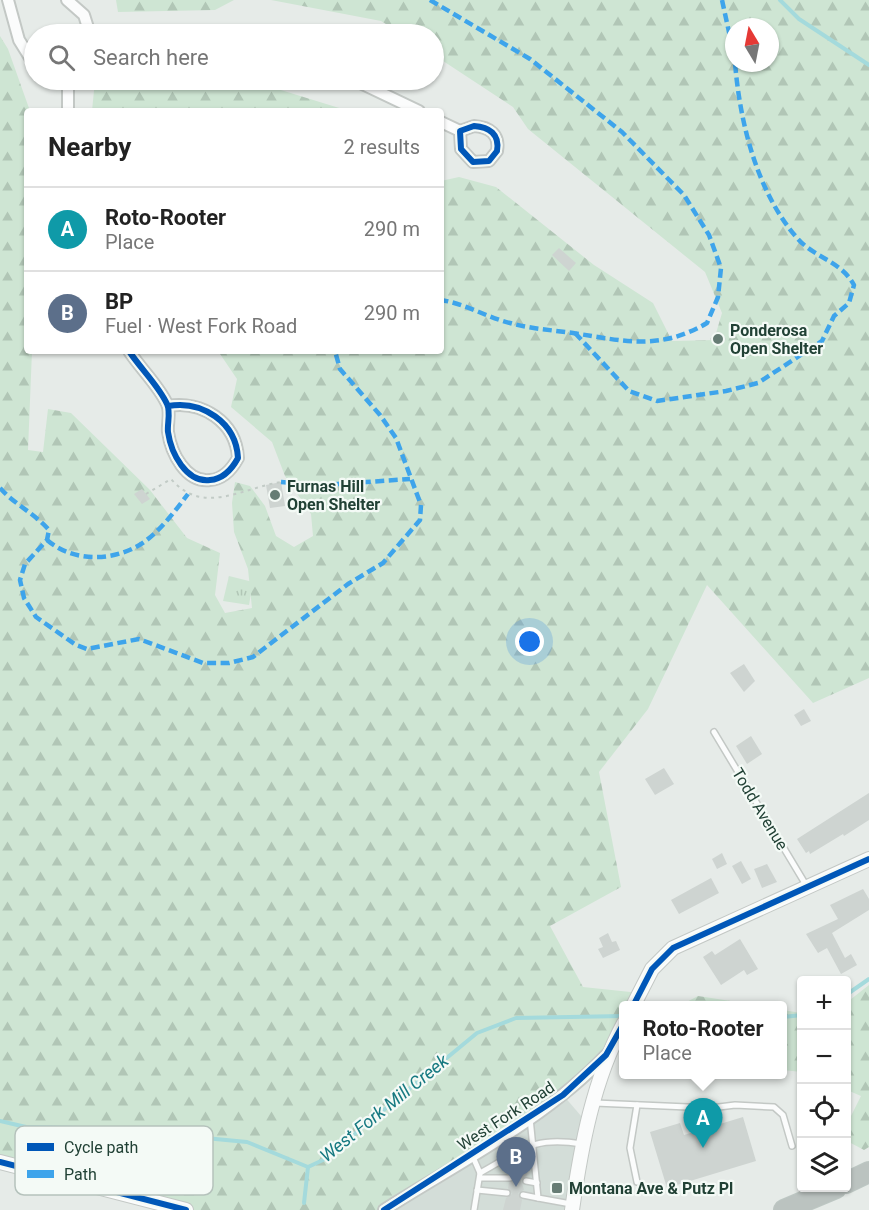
<!DOCTYPE html>
<html lang="en">
<head>
<meta charset="utf-8">
<style>
	:root { --surface:#fff; --page:#f6f6f6; --text:#222; --muted:#767676; --line:#e0e0e0; --accent:#2563eb }
	body { margin:0; font-family:Roboto,sans-serif; background:var(--page); color:var(--text) }
	.controls { position:absolute; right:18px; bottom:18px; display:grid; overflow:hidden; border-radius:6px; box-shadow:0 2px 4px #0004 }
	.controls button { width:54px; height:54px; display:grid; place-items:center; padding:0; border:0; border-bottom:2px solid var(--line); background:var(--surface); color:var(--text); font:30px sans-serif }
	.compass { position:absolute; left:725px; top:18px; width:54px; height:54px; border-radius:50%; background:var(--surface); box-shadow:0 2px 4px #0004; rotate:350deg }
	.you { position:absolute; left:530px; top:642px; width:21px; height:21px; margin:-15px; border:4px solid #fff; border-radius:50%; background:#1a73e8; box-shadow:0 0 0 9px #1a73e833 }
	.badge { display:grid; place-items:center; width:39px; height:39px; border-radius:50%; background:var(--accent); color:#fff; font-size:20px; font-weight:700 }
	.pin { position:absolute; translate:-50% -50px; filter:drop-shadow(0 2px 3px #0008) }
	.pin::after { content:''; position:absolute; top:32px; width:21px; height:18px; background:inherit; clip-path:polygon(0 0,100% 0,50% 100%) }
	.popup { position:absolute; left:619px; top:1001px; width:168px; height:78px; box-sizing:border-box; display:grid; place-content:center; border-radius:6px; background:var(--surface); filter:drop-shadow(0 2px 4px #0005); font-size:20px; white-space:nowrap; color:var(--muted) }
	.popup b { font-size:22px; color:var(--text) }
	.popup::after { content:''; position:absolute; left:50%; top:100%; margin-left:-12px; border:12px solid transparent; border-top-color:var(--surface) }
	.list { margin:0; padding:0; list-style:none }
	h2 { display:flex; justify-content:space-between; align-items:center; height:78px; margin:0; padding:0 24px; font-size:26px }
	h2 small { font-size:20px; font-weight:400; color:var(--muted) }
	.list li { display:grid; grid-template-columns:39px 1fr auto; gap:18px; align-items:center; box-sizing:border-box; height:84px; padding:0 24px; border-top:2px solid var(--line) }
	.list b { display:block; font-size:22px; white-space:nowrap }
	.list p { margin:0; font-size:20px; white-space:nowrap; color:var(--muted) }
	.list em { font-size:20px; font-style:normal; color:var(--muted) }
	.icon { flex:none; width:33px; height:33px; fill:none; stroke:currentColor; stroke-width:2; stroke-linecap:round; stroke-linejoin:round }
	.map { position:relative; flex:none; width:869px; height:1210px; overflow:hidden }
	.search { position:absolute; background:var(--surface); box-shadow:0 2px 4px #0004; left:24px; top:24px; width:420px; height:66px; display:flex; align-items:center; gap:15px; box-sizing:border-box; padding:0 21px; border-radius:33px; color:var(--muted); font-size:22px }
	.panel { position:absolute; background:var(--surface); box-shadow:0 2px 4px #0004; left:24px; top:108px; width:420px; height:246px; border-radius:6px }
	.map>svg:first-child { display:block }
	.built { fill:#d3ddd8 }
	.forest { fill:url(#forest-firs); fill-rule:evenodd }
	.park { fill:url(#park-tufts) }
	.lines { fill:none; stroke-linecap:round; stroke-linejoin:round }
	.stream { stroke:#a4dadc; stroke-width:4 }
	.building { fill:#ced4d1 }
	.service-casing { stroke:#c3c8c5; stroke-width:8 }
	.minor-casing { stroke:#c3c8c5; stroke-width:14 }
	.tertiary-casing { stroke:#c3c8c5; stroke-width:16 }
	.motorway-casing { stroke:#bdc7c3; stroke-width:22 }
	.path { stroke:#c2cbc6; stroke-width:2; stroke-dasharray:3 4.5; stroke-linecap:butt }
	.service { stroke:#fbfcfc; stroke-width:5 }
	.minor { stroke:#fbfcfc; stroke-width:10 }
	.tertiary { stroke:#fbfcfc; stroke-width:14 }
	.motorway { stroke:#bbc3c0; stroke-width:20 }
	.quiet { stroke:#3ea4eb; stroke-width:4.5; stroke-dasharray:9 4.5; stroke-linecap:butt }
	.cycleway-casing { stroke:#f4faf6; stroke-width:10 }
	.cycleway { stroke:#0057b8; stroke-width:6 }
	.poi-dot { fill:#667c74; stroke:#f4faf6; stroke-width:2 }
	.labels { text-anchor:middle; dominant-baseline:central; stroke-width:4.5; stroke-linejoin:round; paint-order:stroke }
	.poi-label { font-size:16px; font-weight:bold; fill:#214135; stroke:#f4faf6; text-anchor:start }
	.street-label { font-size:16px; fill:#214135; stroke:#f4faf6 }
	.water-label { font-size:18px; font-style:italic; fill:#167981; stroke:#f4faf6 }
	.key { fill:#f4faf6; stroke:#b5c2bc; stroke-width:1.5 }
	.key-label { font-size:16px; fill:#214135 }
</style>
</head>
<body>
<div class="map">
<svg width="869" height="1210" viewBox="0 0 869 1210">
	<defs>
		<pattern id="forest-firs" width="22" height="20" patternUnits="userSpaceOnUse" patternTransform="scale(1.5)"><rect width="22" height="20" fill="#cee5d3"/><path d="M5 1l3.5 6h-7zM16 11l3.5 6h-7z" fill="#b1c6b6"/></pattern>
		<pattern id="park-tufts" width="24" height="20" patternUnits="userSpaceOnUse" patternTransform="scale(1.5)"><rect width="24" height="20" fill="#cee5d3"/><path d="M3 7l-1-3M5 7V3M7 7l1-3M15 17l-1-3M17 17v-4M19 17l1-3" fill="none" stroke="#b1c6b6"/></pattern>
	</defs>
	<rect width="100%" height="100%" fill="#e6ebe8"/>
	<polygon class="built" points="563,1095 588,1124 572,1210 384,1210"/>
	<g class="forest">
		<polygon points="116,0 234,0 215,10 118,12"/>
		<path d="M 271,0 L 869,0 L 869,678 L 813,703 L 707,585 L 648,709 L 599,772 L 621,887 L 550,926 L 583,987 L 640,993 L 633,1005 L 624,1006 L 623,1023 L 606,1055 L 563,1095 L 384,1210 L 186,1210 L 0,1162 L 0,36 L 8,49 L 30,111 L 27,111 L 27,351 L 32,351 L 28,450 L 43,452 L 48,409 L 71,413 L 150,490 L 187,538 L 220,553 L 215,595 L 225,613 L 252,608 L 248,569 L 234,532 L 232,503 L 235,482 L 250,486 L 265,506 L 276,536 L 294,547 L 313,536 L 311,514 L 285,476 L 272,442 L 231,407 L 237,379 L 218,351 L 441,351 L 441,181 L 459,177 L 496,187 L 594,265 L 653,303 L 672,341 L 714,340 L 722,313 L 705,272 L 528,129 L 513,107 L 434,55 L 434,34 L 402,34 L 381,21 ZM 734,27 L 770,27 L 770,63 L 734,63 Z"/>
		<polygon points="95,80 248,80 349,111 92,111"/>
		<polygon points="869,985 869,1147 864,1150 847,1141 847,1124 861,1096 847,1090 846,1003"/>
		<polygon points="698,996 757,1005 681,1005"/>
		<polygon points="783,1010 801,1013 801,1072 783,1070"/>
	</g>
	<polygon class="park" points="229,576 253,582 249,605 223,601"/>
	<g class="lines">
		<g class="stream">
			<polyline points="780,0 799,19 869,65"/>
			<polyline points="846,995 869,979"/>
			<polyline points="783,1017 802,1015"/>
			<polyline points="0,1121 26,1127 80,1128 111,1140 150,1143 205,1138 247,1142 308,1167 323,1160 477,1033 516,1018 624,1016"/>
			<polyline points="304,1203 308,1167"/>
		</g>
	</g>
	<g class="building">
		<polygon points="559,248 576,263 569,271 552,255"/>
		<polygon points="718,331 726,339 718,346 710,339"/>
		<polygon points="281,482 285,506 270,508 266,485"/>
		<polygon points="142,489 150,499 142,504 134,494"/>
		<polygon points="744,664 755,681 744,692 730,673"/>
		<polygon points="804,709 811,721 801,726 794,715"/>
		<polygon points="751,736 762,754 747,764 736,746"/>
		<polygon points="664,768 674,784 655,795 645,779"/>
		<polygon points="869,793 869,820 844,836 843,834 810,854 809,851 806,853 797,839"/>
		<polygon points="722,853 727,864 717,869 712,859"/>
		<polygon points="741,861 751,879 742,884 732,866"/>
		<polygon points="767,864 777,882 762,888 754,869"/>
		<polygon points="711,878 719,893 679,914 671,900"/>
		<polygon points="863,889 869,899 869,910 832,933 845,958 851,954 857,965 841,974 827,948 818,953 806,934 838,919 830,905"/>
		<polygon points="608,933 612,942 616,941 620,950 603,958 598,949 603,947 599,938"/>
		<polygon points="740,939 758,969 747,975 744,970 721,985 703,957 712,951 715,955"/>
		<polygon points="743,1117 756,1161 667,1188 650,1132 680,1123 684,1135"/>
		<polygon points="513,1163 529,1166 527,1176 521,1180 524,1190 518,1193 522,1200 520,1210 503,1210 506,1198 512,1194 508,1188 509,1183 515,1179 511,1173"/>
	</g>
	<g class="lines">
		<defs>
			<g id="service">
				<polyline points="714,732 806,885"/>
				<polyline points="595,1103 711,1108 735,1105 774,1107 783,1115 792,1146"/>
				<polyline points="530,1118 538,1198 571,1204"/>
				<polyline points="473,1157 480,1173 474,1210"/>
				<path d="M 480,1173 C 522,1150 532,1136 582,1144"/>
				<polyline points="480,1178 510,1178"/>
				<polyline points="526,1181 537,1183"/>
				<polyline points="637,1182 630,1148 637,1105"/>
				<polyline points="477,1190 507,1193"/>
				<polyline points="523,1195 538,1198"/>
			</g>
			<g id="minor">
				<polyline points="8,0 19,40 34,64"/>
				<polyline points="67,0 84,15 90,34"/>
				<polyline points="133,34 180,34"/>
				<polyline points="354,80 419,111"/>
				<polyline points="68,111 68,80"/>
				<polyline points="441,122 460,131"/>
				<path d="M 474,126 C 489,127 500,134 497,151 L 489,161 L 473,162 L 461,149 L 460,131 Z"/>
				<path d="M 129,351 C 140,368 159,386 167,404 C 171,412 167,424 168,432 C 171,453 186,483 210,480 C 224,479 232,469 238,458 C 236,422 202,400 168,406"/>
				<path d="M 384,1210 C 458,1163 546,1119 606,1055"/>
			</g>
			<g id="tertiary">
				<polyline points="633,1006 652,969 673,948 869,859"/>
				<polyline points="0,1162 186,1210"/>
				<path d="M 572,1210 C 581,1147 593,1080 624,1023"/>
			</g>
			<g id="motorway">
				<polyline points="846,1183 869,1172"/>
				<polyline points="784,1210 836,1188"/>
			</g>
		</defs>
		<use href="#service" class="service-casing"/>
		<use href="#minor" class="minor-casing"/>
		<use href="#tertiary" class="tertiary-casing"/>
		<use href="#motorway" class="motorway-casing"/>
		<path class="path" d="M 146,494 L 171,479 C 203,516 242,488 281,482"/>
		<use href="#service" class="service"/>
		<use href="#minor" class="minor"/>
		<use href="#tertiary" class="tertiary"/>
		<use href="#motorway" class="motorway"/>
		<g class="quiet">
			<path d="M 430,0 L 530,59 L 622,132 L 684,195 L 709,235 L 721,268 L 718,297 L 707,323 C 659,351 624,341 573,333 C 552,330 531,329 510,323 C 486,317 466,304 441,300"/>
			<polyline points="722,0 734,55"/>
			<path d="M 575,333 L 629,391 L 657,401 L 726,391 L 758,383 L 822,341 L 834,316 L 849,303 L 854,285 C 841,261 815,258 798,239 C 757,193 740,123 735,63"/>
			<polyline points="281,482 323,485 410,479"/>
			<path d="M 0,488 C 14,504 34,513 49,530 L 47,540 L 25,564 L 20,580 L 24,598 L 36,617 L 76,645 L 87,649 L 139,639 L 203,663 L 229,663 L 253,657 L 348,584 L 383,563 L 420,520 L 421,505 L 396,438 L 380,415 L 340,369 L 335,351"/>
			<path d="M 47,540 C 74,563 115,562 144,542 C 161,530 175,511 188,494"/>
		</g>
		<defs>
			<g id="cycleway">
				<path d="M 474,126 C 489,127 500,134 497,151 L 489,161 L 473,162 L 461,149 L 460,131 Z"/>
				<path d="M 129,351 C 140,368 159,386 167,404 C 171,412 167,424 168,432 C 171,453 186,483 210,480 C 224,479 232,469 238,458 C 236,422 202,400 168,406"/>
				<polyline points="633,1006 652,969 673,948 869,859"/>
				<polyline points="0,1162 186,1210"/>
				<polyline points="384,1210 563,1095 606,1055 624,1023"/>
			</g>
		</defs>
		<use href="#cycleway" class="cycleway-casing"/>
		<use href="#cycleway" class="cycleway"/>
	</g>
	<g class="poi-dot">
		<circle cx="718" cy="339" r="6"/>
		<circle cx="275" cy="495" r="6"/>
		<rect x="551" y="1182" width="12" height="12" rx="3"/>
	</g>
	<g class="labels">
		<g class="poi-label">
			<text x="730" y="330">Ponderosa<tspan x="730" dy="18">Open Shelter</tspan></text>
			<text x="287" y="486">Furnas Hill<tspan x="287" dy="18">Open Shelter</tspan></text>
			<text x="569" y="1188">Montana Ave &amp; Putz Pl</text>
		</g>
		<g class="street-label">
			<text transform="translate(760 809) rotate(59)">Todd Avenue</text>
			<text transform="translate(506 1116) rotate(-33)">West Fork Road</text>
		</g>
		<g class="water-label">
			<text transform="translate(384 1108) rotate(-39)">West Fork Mill Creek</text>
		</g>
	</g>
	<rect x="15" y="1126" width="198" height="69" rx="9" class="key"/>
	<rect x="27" y="1143" width="27" height="8" fill="#0057b8"/>
	<rect x="27" y="1170" width="27" height="8" fill="#3ea4eb"/>
	<g class="key-label">
		<text x="64" y="1153">Cycle path</text>
		<text x="64" y="1180">Path</text>
	</g>
</svg>
<div class="controls">
<button>+</button>
<button>−</button>
<button><svg class="icon" aria-label="locate" viewBox="0 0 24 24"><circle cx="12" cy="12" r="6"/><path d="M12 2v4M12 18v4M2 12h4M18 12h4"/></svg></button>
<button><svg class="icon" aria-label="layers" viewBox="0 0 24 24"><path d="M12 4l9 5-9 5-9-5zM3 14l9 5 9-5"/></svg></button>
</div>
<svg class="compass" viewBox="-18 -18 36 36"><path d="M0-13l5 13h-10z" fill="#e53935"/><path d="M0 13l5-13h-10z" fill="#767676"/></svg>
<div class="you"></div>
<div class="pin badge" style="left:703px;top:1148px;background:#0f9aa8">A</div>
<div class="popup"><b>Roto-Rooter</b>Place</div>
<div class="pin badge" style="left:516px;top:1187px;background:#5c6f8a">B</div>
<div class="search"><svg class="icon" aria-label="search" viewBox="0 0 24 24"><circle cx="10" cy="10" r="6"/><path d="M15 15l6 6"/></svg>Search here</div>
<section class="panel">
<h2>Nearby<small>2 results</small></h2>
<ul class="list">
<li><span class="badge" style="background:#0f9aa8">A</span><div><b>Roto-Rooter</b><p>Place</p></div><em>290 m</em></li>
<li><span class="badge" style="background:#5c6f8a">B</span><div><b>BP</b><p>Fuel · West Fork Road</p></div><em>290 m</em></li>
</ul>
</section>
</div>
</body>
</html>
